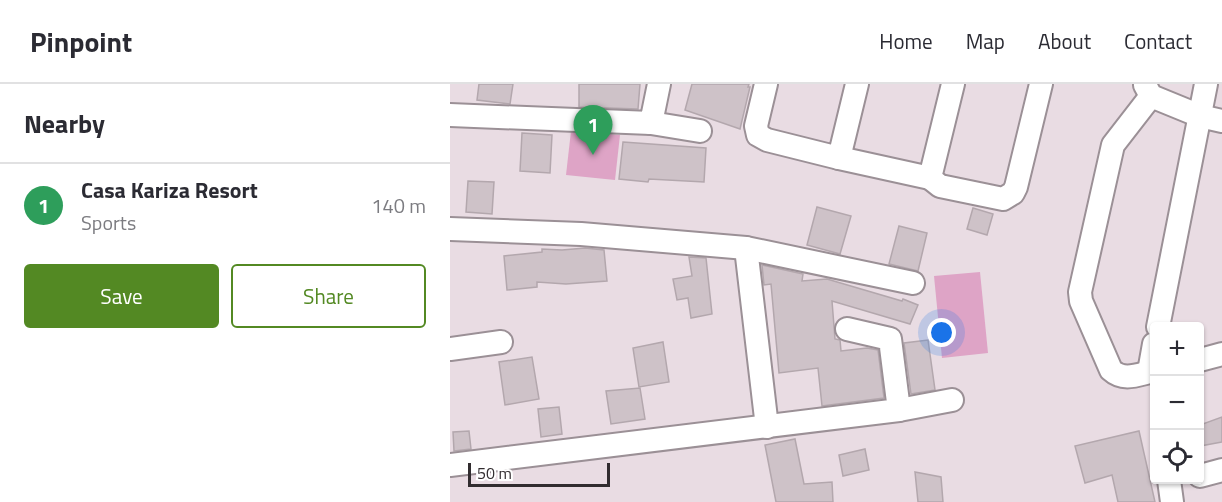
<!DOCTYPE html>
<html lang="en">
<head>
<meta charset="utf-8">
<style>
	:root { --surface:#fff; --page:#f7f7f7; --text:#2b2b33; --muted:#7c7c81; --line:#e1e1e2; --accent:#538923 }
	body { margin:0; font-family:"Titillium Web",sans-serif; background:var(--page); color:var(--text) }
	.controls { position:absolute; right:18px; bottom:18px; display:grid; overflow:hidden; border-radius:6px; box-shadow:0 2px 4px #0004 }
	.controls button { width:54px; height:54px; display:grid; place-items:center; padding:0; border:0; border-bottom:2px solid var(--line); background:var(--surface); color:var(--text); font:30px sans-serif }
	.scale { position:absolute; left:18px; bottom:15px; width:142px; box-sizing:border-box; padding-left:6px; border:3px solid #312c2f; border-top:0; font-size:16px; line-height:21px; white-space:nowrap; color:#312c2f; -webkit-text-stroke:4px #fff; paint-order:stroke }
	.you { position:absolute; left:492px; top:249px; width:21px; height:21px; margin:-15px; border:4px solid #fff; border-radius:50%; background:#1a73e8; box-shadow:0 0 0 9px #1a73e833 }
	.badge { display:grid; place-items:center; width:39px; height:39px; border-radius:50%; background:var(--accent); color:#fff; font-size:20px; font-weight:700 }
	.pin { position:absolute; translate:-50% -50px; filter:drop-shadow(0 2px 3px #0008) }
	.pin::after { content:''; position:absolute; top:32px; width:21px; height:18px; background:inherit; clip-path:polygon(0 0,100% 0,50% 100%) }
	.list { margin:0; padding:0; list-style:none }
	h2 { display:flex; justify-content:space-between; align-items:center; height:78px; margin:0; padding:0 24px; font-size:26px }
	h2 small { font-size:20px; font-weight:400; color:var(--muted) }
	.list li { display:grid; grid-template-columns:39px 1fr auto; gap:18px; align-items:center; box-sizing:border-box; height:84px; padding:0 24px; border-top:2px solid var(--line) }
	.list b { display:block; font-size:22px; white-space:nowrap }
	.list p { margin:0; font-size:20px; white-space:nowrap; color:var(--muted) }
	.list em { font-size:20px; font-style:normal; color:var(--muted) }
	.actions { display:flex; gap:12px; padding:18px 24px }
	.actions a { flex:1; padding:14px 0; border:2px solid var(--accent); border-radius:6px; text-align:center; font-size:21px; color:var(--accent) }
	.actions .main { background:var(--accent); color:#fff }
	.icon { flex:none; width:33px; height:33px; fill:none; stroke:currentColor; stroke-width:2; stroke-linecap:round; stroke-linejoin:round }
	.map { position:relative; flex:none; width:772px; height:418px; overflow:hidden }
	header { display:flex; align-items:center; gap:36px; box-sizing:border-box; height:84px; padding:0 30px; background:var(--surface); border-bottom:2px solid var(--line) }
	header strong { font-size:28px }
	nav { display:flex; gap:33px; margin-inline-start:auto; font-size:21px }
	main { display:flex }
	aside { flex:1; background:var(--surface) }
	.map>svg:first-child { display:block }
	.green { fill:#dea4c6 }
	.building { fill:#cec2c8; stroke:#b3a7ad; stroke-width:1.5 }
	.lines { fill:none; stroke-linecap:round; stroke-linejoin:round }
	.street-casing { stroke:#9b9096; stroke-width:26 }
	.street { stroke:#fff; stroke-width:22 }
</style>
</head>
<body>
<header>
<strong>Pinpoint</strong>
<nav><a>Home</a><a>Map</a><a>About</a><a>Contact</a></nav>
</header>
<main>
<aside>
<h2>Nearby<small></small></h2>
<ul class="list">
<li><span class="badge" style="background:#2e9e5b">1</span><div><b>Casa Kariza Resort</b><p>Sports</p></div><em>140 m</em></li>
</ul>
<div class="actions"><a class="main">Save</a><a>Share</a></div>
</aside>
<div class="map">
<svg width="772" height="418" viewBox="0 0 772 418">
	<rect width="100%" height="100%" fill="#e9dce3"/>
	<g class="green">
		<polygon points="121,47 170,51 165,96 116,91"/>
		<polygon points="530,188 538,269 492,274 484,192"/>
	</g>
	<g class="building">
		<polygon points="29,0 63,0 60,20 27,16"/>
		<polygon points="129,0 190,0 188,25 129,23"/>
		<polygon points="242,0 299,0 298,3 300,3 290,45 235,26"/>
		<polygon points="72,49 102,51 100,89 70,87"/>
		<polygon points="173,58 256,64 254,98 199,95 198,98 169,95"/>
		<polygon points="18,97 44,98 42,130 16,128"/>
		<polygon points="367,123 401,132 390,170 357,161"/>
		<polygon points="523,124 543,130 537,151 517,145"/>
		<polygon points="449,142 477,149 468,187 439,180"/>
		<polygon points="135,164 154,166 157,197 116,200 87,198 87,203 57,206 54,172 92,168 92,165 112,166"/>
		<polygon points="239,173 256,174 262,230 241,234 238,214 227,216 223,195 242,192"/>
		<polygon points="312,181 353,190 352,197 377,195 452,217 453,215 468,221 460,240 382,217 385,255 390,256 391,267 417,264 428,266 434,314 372,322 368,284 329,289 321,200 314,201"/>
		<polygon points="478,256 485,306 461,310 454,259"/>
		<polygon points="213,258 219,298 189,303 183,264"/>
		<polygon points="82,273 89,315 55,321 49,278"/>
		<polygon points="190,304 195,335 161,340 156,307"/>
		<polygon points="109,323 112,350 91,353 88,325"/>
		<polygon points="772,333 772,358 750,362 750,341"/>
		<polygon points="19,347 21,365 4,367 3,348"/>
		<polygon points="689,347 705,418 668,418 662,391 635,399 625,362"/>
		<polygon points="345,355 354,400 382,398 383,418 326,418 315,361"/>
		<polygon points="415,365 419,386 393,392 389,371"/>
		<polygon points="465,388 491,393 493,418 468,418"/>
	</g>
	<g class="lines">
		<defs>
			<g id="street">
				<polyline points="316,0 306,42 308,51 317,56 389,74 407,0"/>
				<polyline points="503,0 480,94 490,102 553,115 563,109 566,103 591,0"/>
				<polyline points="695,1 701,12 750,32 772,37"/>
				<path d="M 701,12 L 663,61 L 630,208 L 631,217 L 661,286 C 674,298 689,290 704,287"/>
				<polyline points="0,31 201,39 209,0"/>
				<polyline points="201,39 250,47"/>
				<polyline points="389,74 480,94"/>
				<polyline points="0,145 131,150 296,164 463,199"/>
				<polyline points="296,164 317,343"/>
				<polyline points="708,243 756,0"/>
				<polyline points="0,265 51,258"/>
				<polyline points="750,276 772,270"/>
				<polyline points="699,288 704,260"/>
				<polyline points="449,326 502,316"/>
				<polyline points="0,381 449,326 440,255 397,245"/>
				<polyline points="750,392 772,386"/>
				<polyline points="719,396 722,418"/>
			</g>
		</defs>
		<use href="#street" class="street-casing"/>
		<use href="#street" class="street"/>
	</g>
</svg>
<div class="controls">
<button>+</button>
<button>−</button>
<button><svg class="icon" aria-label="locate" viewBox="0 0 24 24"><circle cx="12" cy="12" r="6"/><path d="M12 2v4M12 18v4M2 12h4M18 12h4"/></svg></button>
</div>
<div class="scale">50 m</div>
<div class="you"></div>
<div class="pin badge" style="left:143px;top:71px;background:#2e9e5b">1</div>
</div>
</main>
</body>
</html>
